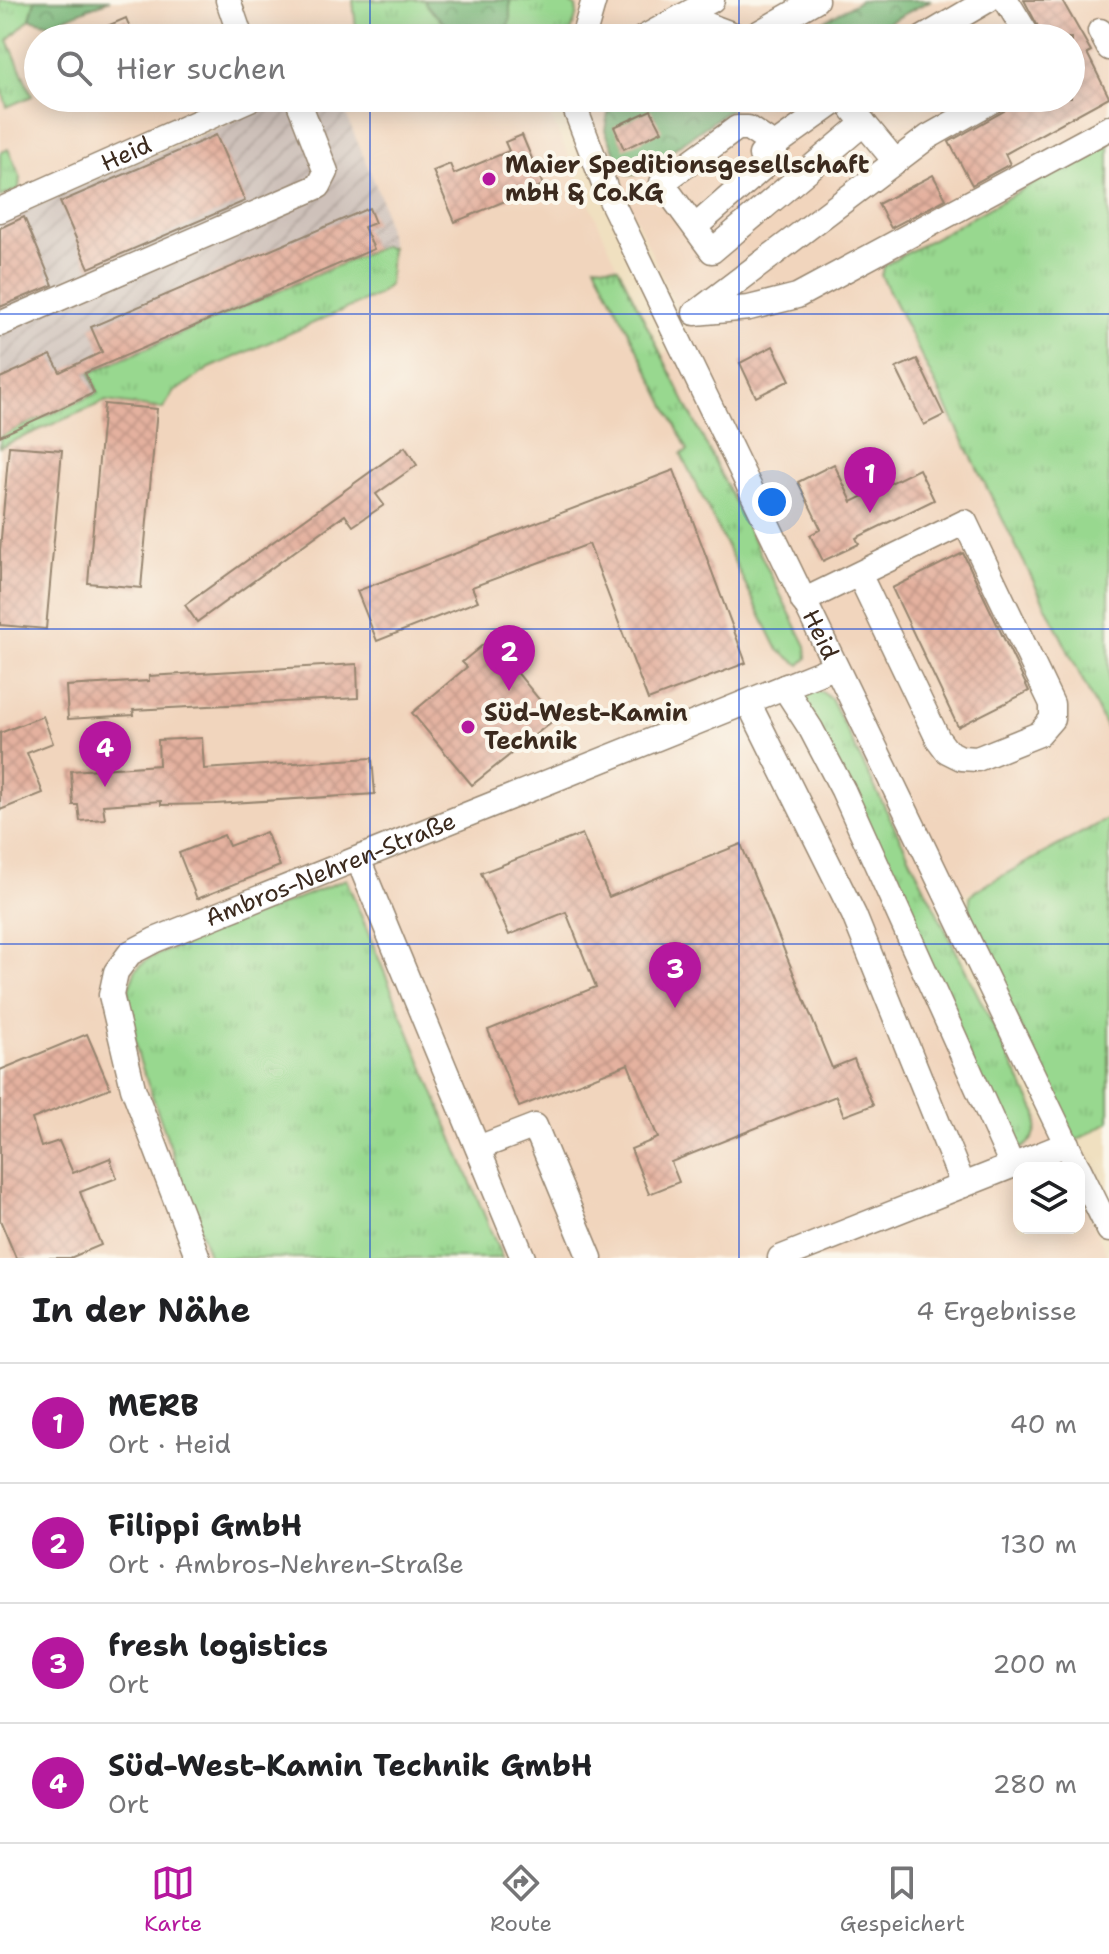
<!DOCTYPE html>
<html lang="de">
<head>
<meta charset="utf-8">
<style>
	:root { --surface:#fff; --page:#f6f6f6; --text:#202124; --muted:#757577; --line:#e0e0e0; --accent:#b5179e }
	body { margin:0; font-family:"Shantell Sans",sans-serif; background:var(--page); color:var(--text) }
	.controls { position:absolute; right:24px; bottom:24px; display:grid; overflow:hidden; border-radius:16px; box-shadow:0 4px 20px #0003 }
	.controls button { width:72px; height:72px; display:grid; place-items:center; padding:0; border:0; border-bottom:2px solid var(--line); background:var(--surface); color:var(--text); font:40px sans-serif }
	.you { position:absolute; left:772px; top:502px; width:28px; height:28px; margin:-20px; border:6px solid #fff; border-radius:50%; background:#1a73e8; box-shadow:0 0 0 12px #1a73e833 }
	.badge { display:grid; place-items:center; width:52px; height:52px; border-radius:50%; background:var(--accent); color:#fff; font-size:26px; font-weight:700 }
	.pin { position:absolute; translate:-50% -66px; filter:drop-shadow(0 2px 4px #0008) }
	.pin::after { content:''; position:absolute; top:42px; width:28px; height:24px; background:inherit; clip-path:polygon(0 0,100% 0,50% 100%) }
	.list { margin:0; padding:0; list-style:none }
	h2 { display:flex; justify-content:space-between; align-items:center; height:104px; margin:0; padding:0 32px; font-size:34px }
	h2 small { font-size:26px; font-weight:400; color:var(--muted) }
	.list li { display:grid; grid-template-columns:52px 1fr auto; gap:24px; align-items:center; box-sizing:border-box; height:120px; padding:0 32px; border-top:2px solid var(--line) }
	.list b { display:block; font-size:30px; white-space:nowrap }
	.list p { margin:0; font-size:26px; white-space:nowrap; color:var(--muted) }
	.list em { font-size:26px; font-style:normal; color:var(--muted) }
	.icon { flex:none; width:44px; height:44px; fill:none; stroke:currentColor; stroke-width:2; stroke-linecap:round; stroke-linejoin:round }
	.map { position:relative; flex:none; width:1109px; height:1258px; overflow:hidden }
	.search { position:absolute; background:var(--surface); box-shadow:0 4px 20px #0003; left:24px; right:24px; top:24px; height:88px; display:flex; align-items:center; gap:20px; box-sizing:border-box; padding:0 28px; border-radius:44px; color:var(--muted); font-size:30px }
	.sheet { height:584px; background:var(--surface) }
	nav { display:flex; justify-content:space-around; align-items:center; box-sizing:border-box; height:112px; border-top:2px solid var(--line); background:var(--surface); font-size:22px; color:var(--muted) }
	nav a { display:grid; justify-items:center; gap:4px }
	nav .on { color:var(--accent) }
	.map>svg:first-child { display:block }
	.built { fill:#f1d5bd }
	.industrial { fill:url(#industrial-furrows) }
	.grass { fill:url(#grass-tufts); stroke:#6a8156; stroke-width:2 }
	.forest { fill:url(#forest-crowns); stroke:#5a714c; stroke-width:2 }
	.building { fill:url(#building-cross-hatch) }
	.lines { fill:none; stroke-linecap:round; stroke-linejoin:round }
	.minor-casing { stroke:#96856f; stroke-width:27 }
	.minor { stroke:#fff; stroke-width:24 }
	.grid { fill:none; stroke:#1d4ed8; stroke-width:2; stroke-opacity:0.55 }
	.poi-dot { fill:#b5179e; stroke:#fbf7ec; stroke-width:3 }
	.labels { text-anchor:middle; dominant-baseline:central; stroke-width:8; stroke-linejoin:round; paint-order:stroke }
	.street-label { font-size:24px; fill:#3b2a1e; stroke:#fbf7ec }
	.poi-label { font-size:24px; font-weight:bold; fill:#3b2a1e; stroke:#fbf7ec; text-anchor:start }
</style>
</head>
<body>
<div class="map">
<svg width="1109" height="1258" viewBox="0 0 1109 1258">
	<defs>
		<pattern id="industrial-furrows" width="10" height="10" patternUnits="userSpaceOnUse" patternTransform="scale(2)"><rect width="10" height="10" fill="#cec1ba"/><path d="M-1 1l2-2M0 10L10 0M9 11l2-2" fill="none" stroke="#b2a69f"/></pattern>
		<pattern id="grass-tufts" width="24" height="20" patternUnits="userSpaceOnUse" patternTransform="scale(2)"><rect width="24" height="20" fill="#98d88f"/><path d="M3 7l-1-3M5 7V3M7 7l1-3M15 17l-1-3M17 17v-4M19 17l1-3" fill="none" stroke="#84ba7b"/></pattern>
		<pattern id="forest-crowns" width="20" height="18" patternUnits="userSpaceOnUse" patternTransform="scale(2)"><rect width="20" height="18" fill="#7ab87a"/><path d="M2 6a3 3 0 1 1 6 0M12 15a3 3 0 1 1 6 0" fill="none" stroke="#659663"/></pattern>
		<pattern id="building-cross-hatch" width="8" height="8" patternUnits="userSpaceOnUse" patternTransform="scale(2)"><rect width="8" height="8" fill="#e4b19f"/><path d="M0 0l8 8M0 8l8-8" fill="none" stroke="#c49888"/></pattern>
	</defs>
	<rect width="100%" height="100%" fill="#fbf7ec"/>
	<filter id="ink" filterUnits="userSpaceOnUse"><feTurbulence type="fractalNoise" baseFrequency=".0125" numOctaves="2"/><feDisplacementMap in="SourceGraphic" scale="16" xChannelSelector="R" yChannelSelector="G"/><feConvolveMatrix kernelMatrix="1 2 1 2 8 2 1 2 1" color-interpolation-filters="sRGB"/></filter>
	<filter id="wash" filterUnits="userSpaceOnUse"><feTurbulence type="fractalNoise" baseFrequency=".006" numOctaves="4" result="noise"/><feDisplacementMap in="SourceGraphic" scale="32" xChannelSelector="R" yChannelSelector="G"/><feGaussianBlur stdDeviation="1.8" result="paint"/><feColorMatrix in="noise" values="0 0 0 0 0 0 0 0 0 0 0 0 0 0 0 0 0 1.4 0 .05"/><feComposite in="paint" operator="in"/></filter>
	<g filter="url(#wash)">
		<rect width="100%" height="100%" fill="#f0e0c0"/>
		<polygon class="built" points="0,0 1109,0 1109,142 885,265 881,275 1109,733 1109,818 976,890 934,907 1066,1168 1019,1168 1019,1228 1079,1228 1079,1194 1109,1258 0,1258 0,221 287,98 479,98 531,102 544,107 552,119 618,267 662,354 692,342 581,98 1071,98 1071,38 38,38 38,98 234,98 0,197"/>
		<polygon class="industrial" points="287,98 339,98 381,198 391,247 383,246 91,373 99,393 0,436 0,221"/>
		<g class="grass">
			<polygon points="0,0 35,0 30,19 8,40 32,96 7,107 0,84"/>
			<polygon points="353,0 564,0 576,7 577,14 569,38 357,38"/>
			<polygon points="1109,142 1109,733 881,275 885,265"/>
			<polygon points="8,149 20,176 19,189 0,197 0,153"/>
			<polygon points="383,246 391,247 389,285 378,295 210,368 173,393 163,409 106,401 0,447 0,436 98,393 90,373"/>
			<polygon points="595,265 618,267 806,646 807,658 800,665 778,650 681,454 688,450"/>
			<path d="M 811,692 L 822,692 L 831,699 L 1037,1114 C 1039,1134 1032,1144 1014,1152 L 798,696 Z"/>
			<polygon points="1109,818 1109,1122 1075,1141 969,920 970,897 976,890"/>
			<polygon points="346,879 502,1258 210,1258 139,1059 128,1007 129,987 136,969 149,958"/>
		</g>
		<g class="forest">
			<polygon points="35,0 110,0 50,24 30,19"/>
			<path d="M 424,0 L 510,0 L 510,20 L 504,38 C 472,38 461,41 437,16 C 431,11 427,7 424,0 Z"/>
			<polygon points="861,0 931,0 859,38 794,38"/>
			<polygon points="621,98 746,98 637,175 624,173 605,130 608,113"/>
		</g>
		<g id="blocks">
			<g class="building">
				<polygon points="1024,0 1062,0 1091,51 1087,53 1109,97 1005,154 1010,164 972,185 949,142 1004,111 1012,98 1071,98 1071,38 1044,38"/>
				<polygon points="126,18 134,38 79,38"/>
				<polygon points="651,110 662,131 624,149 614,127"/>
				<polygon points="216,135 245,201 89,268 60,202"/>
				<polygon points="522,135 543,185 455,222 433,171 450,164 454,174 509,151 505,142"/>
				<polygon points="933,175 946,199 891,228 878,204"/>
				<polygon points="369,208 375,223 364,227 374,249 85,373 94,393 0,436 0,378 51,355 60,372 102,352 91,327"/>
				<polygon points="24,217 53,285 0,307 0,228"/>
				<polygon points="773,346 790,380 756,397 740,363"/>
				<polygon points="917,359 944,415 924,425 896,368"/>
				<polygon points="104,404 157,409 141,588 88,583"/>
				<polygon points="9,446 62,450 46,629 0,625 0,550"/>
				<polygon points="405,447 417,465 376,494 384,505 353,526 345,515 197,622 185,605"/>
				<polygon points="834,464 852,502 919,469 934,500 856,538 859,544 823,561 810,535 821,529 798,482"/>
				<polygon points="674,470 746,663 648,700 589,544 472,587 478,601 377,641 357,591"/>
				<polygon points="963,553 1029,691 958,727 892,588"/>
				<polygon points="490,639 555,719 472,785 412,713 467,667 462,662"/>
				<polygon points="357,664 358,698 133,710 134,715 68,719 66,686 149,681 149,676"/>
				<polygon points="43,716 53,743 27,753 43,793 0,810 0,733"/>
				<polygon points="202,738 204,769 372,758 375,794 215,804 161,805 161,801 103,805 105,819 80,821 78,805 73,805 71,771 159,765 158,740"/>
				<polygon points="266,832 280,866 197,899 179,853 224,835 229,846"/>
				<polygon points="582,834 609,897 741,844 832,1068 854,1059 873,1105 844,1116 836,1096 671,1162 679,1182 649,1194 631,1149 658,1138 628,1064 519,1107 488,1030 596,987 566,912 509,935 481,873"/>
				<polygon points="87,1034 110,1088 32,1119 41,1147 59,1141 73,1173 110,1158 117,1178 80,1192 101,1245 70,1258 16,1258 0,1220 0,1070"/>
			</g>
		</g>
	</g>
	<g filter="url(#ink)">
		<use href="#blocks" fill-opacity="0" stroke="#96856f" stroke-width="2"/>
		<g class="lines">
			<defs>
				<g id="minor">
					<polyline points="228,0 241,38"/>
					<polyline points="712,0 683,16 742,38"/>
					<polyline points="1006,0 1029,38"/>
					<polyline points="1100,31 1109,48"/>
					<polyline points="583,38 594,0"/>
					<polyline points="643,38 683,16"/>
					<polyline points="750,38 816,0"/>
					<polyline points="923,38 988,0"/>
					<path id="s1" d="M 571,98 L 607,192 L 1078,1168"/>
					<polyline points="853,110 895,161"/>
					<polyline points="761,155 841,98"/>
					<path id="s2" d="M 0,210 L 252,98"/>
					<polyline points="695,227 775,157 775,146 748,128 737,128 662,183 712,251 864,123"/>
					<polyline points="697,312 928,137 997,98"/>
					<polyline points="695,313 749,308 797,296 1109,128"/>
					<polyline points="0,324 319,186 326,172 297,98"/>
					<polyline points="803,601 965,522 1052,704 1052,719 1039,734 977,759 961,758 947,751 938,739 859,574"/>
					<polyline points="784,687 811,729 843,790 1012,1165"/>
					<polyline points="748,702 854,915 963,1185"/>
					<polyline points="358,859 523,1258"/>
					<polyline points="478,1148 535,1126 590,1258"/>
					<polyline points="1079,1169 1109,1230"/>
					<path id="s3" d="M 198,1258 L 133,1088 L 111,995 L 116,972 L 130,953 L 155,940 L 834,667"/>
					<polyline points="780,1258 1067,1144"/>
				</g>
			</defs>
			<use href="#minor" class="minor-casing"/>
			<use href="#minor" class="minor"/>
		</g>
	</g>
	<path class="grid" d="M 370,0 L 370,38M 739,0 L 739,38M 370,98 L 370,1258M 739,98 L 739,1258M 0,314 L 1109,314M 0,629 L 1109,629M 0,944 L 1109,944"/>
	<g class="poi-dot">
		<circle cx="489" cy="179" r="8"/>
		<circle cx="468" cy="727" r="8"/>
	</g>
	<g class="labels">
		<g class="street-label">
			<text stroke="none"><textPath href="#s2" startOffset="138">Heid</textPath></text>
			<text stroke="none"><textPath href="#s1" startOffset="592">Heid</textPath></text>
			<text stroke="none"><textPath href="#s3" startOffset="542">Ambros-Nehren-Straße</textPath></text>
		</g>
		<g class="poi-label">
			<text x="505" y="165">Maier Speditionsgesellschaft<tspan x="505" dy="28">mbH &amp; Co.KG</tspan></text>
			<text x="484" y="713">Süd-West-Kamin<tspan x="484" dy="28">Technik</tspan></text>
		</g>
	</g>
</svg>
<div class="controls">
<button><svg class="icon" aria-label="layers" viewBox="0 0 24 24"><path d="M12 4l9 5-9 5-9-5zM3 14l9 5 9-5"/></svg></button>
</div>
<div class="you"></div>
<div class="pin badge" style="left:870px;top:513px">1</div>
<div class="pin badge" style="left:509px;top:691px">2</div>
<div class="pin badge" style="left:675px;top:1008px">3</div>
<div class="pin badge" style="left:105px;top:787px">4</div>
<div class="search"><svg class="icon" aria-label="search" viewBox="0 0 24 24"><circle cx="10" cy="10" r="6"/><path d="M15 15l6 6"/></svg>Hier suchen</div>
</div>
<section class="sheet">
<h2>In der Nähe<small>4 Ergebnisse</small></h2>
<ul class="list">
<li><span class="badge">1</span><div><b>MERB</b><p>Ort · Heid</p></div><em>40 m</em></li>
<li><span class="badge">2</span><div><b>Filippi GmbH</b><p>Ort · Ambros-Nehren-Straße</p></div><em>130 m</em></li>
<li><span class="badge">3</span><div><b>fresh logistics</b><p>Ort</p></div><em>200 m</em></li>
<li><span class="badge">4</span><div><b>Süd-West-Kamin Technik GmbH</b><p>Ort</p></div><em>280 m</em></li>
</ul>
</section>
<nav>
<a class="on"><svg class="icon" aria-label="map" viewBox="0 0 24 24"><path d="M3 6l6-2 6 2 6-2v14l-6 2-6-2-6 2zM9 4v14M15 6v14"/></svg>Karte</a>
<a><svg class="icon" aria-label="directions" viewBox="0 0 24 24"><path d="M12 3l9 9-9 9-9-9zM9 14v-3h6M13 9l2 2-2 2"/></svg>Route</a>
<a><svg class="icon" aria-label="saved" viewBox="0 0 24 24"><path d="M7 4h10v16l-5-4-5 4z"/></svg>Gespeichert</a>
</nav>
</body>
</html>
